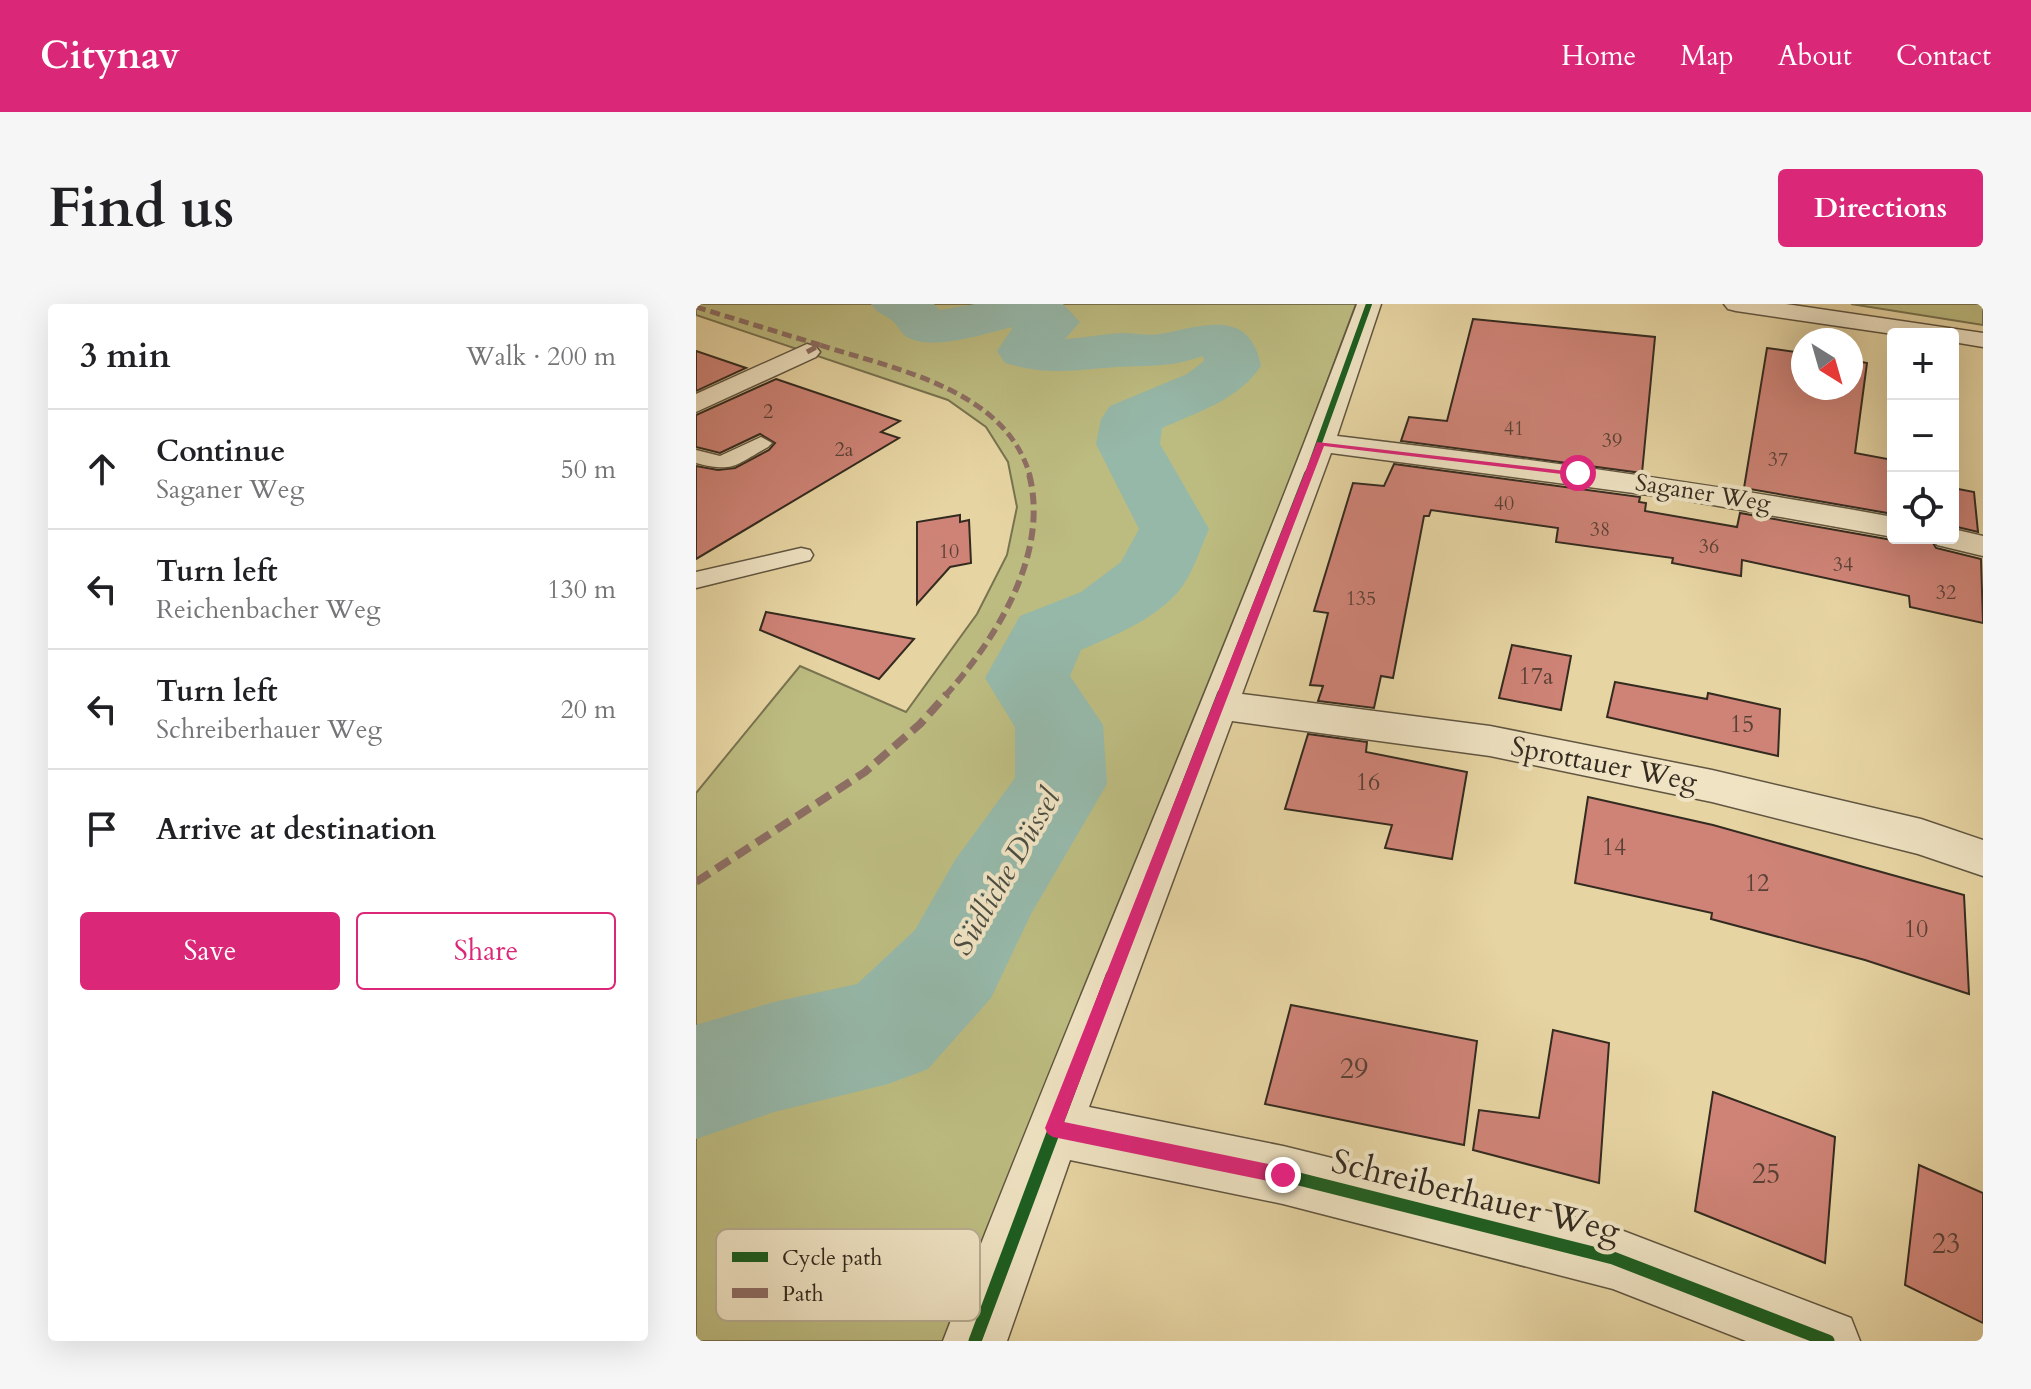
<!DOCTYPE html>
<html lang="en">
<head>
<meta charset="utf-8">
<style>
	:root { --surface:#fff; --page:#f6f6f6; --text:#202124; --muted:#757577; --line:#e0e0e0; --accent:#db2777 }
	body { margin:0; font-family:Cardo,serif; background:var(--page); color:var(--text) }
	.controls { position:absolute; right:24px; top:24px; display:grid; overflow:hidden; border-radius:8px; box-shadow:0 8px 32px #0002 }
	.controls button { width:72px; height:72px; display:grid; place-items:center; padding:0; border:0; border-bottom:2px solid var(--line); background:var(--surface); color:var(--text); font:40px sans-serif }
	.compass { position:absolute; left:1095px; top:24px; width:72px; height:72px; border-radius:50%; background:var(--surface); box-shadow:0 8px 32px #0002; rotate:143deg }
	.stop { position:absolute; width:24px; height:24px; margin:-18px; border:6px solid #db2777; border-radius:50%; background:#fff }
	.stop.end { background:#db2777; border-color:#fff; box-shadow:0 2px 8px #0008 }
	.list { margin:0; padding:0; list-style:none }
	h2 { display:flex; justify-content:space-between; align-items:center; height:104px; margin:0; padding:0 32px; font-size:34px }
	h2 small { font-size:26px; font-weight:400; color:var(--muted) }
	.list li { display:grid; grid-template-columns:52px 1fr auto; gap:24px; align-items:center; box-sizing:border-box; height:120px; padding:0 32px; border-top:2px solid var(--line) }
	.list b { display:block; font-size:30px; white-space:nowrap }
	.list p { margin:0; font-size:26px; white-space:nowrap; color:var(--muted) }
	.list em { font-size:26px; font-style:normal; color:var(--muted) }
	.actions { display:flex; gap:16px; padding:24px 32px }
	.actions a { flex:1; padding:18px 0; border:2px solid var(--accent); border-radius:8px; text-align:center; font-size:28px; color:var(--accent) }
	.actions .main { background:var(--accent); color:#fff }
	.icon { flex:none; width:44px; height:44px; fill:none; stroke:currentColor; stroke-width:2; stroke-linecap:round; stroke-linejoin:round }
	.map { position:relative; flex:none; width:1287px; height:1037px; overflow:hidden; border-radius:8px }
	header { display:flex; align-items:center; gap:48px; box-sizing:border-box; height:112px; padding:0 40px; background:var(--accent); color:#fff }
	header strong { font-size:38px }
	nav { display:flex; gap:44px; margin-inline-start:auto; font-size:28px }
	.intro { display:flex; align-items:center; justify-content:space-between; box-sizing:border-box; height:192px; padding:0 48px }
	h1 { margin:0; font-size:56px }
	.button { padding:20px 36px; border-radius:8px; background:var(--accent); color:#fff; font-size:28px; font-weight:700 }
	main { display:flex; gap:48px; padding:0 48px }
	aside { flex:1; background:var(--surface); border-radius:8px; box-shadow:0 8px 32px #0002 }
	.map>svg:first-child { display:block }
	.green { fill:#bcbb80; stroke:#787350; stroke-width:2 }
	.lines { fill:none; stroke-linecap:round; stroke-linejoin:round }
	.river { fill:#96b8a9; fill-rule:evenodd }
	.building { fill:#ce8376; stroke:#342b20; stroke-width:2 }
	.service-casing { stroke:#605540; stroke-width:3 }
	.minor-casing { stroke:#605540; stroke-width:3 }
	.tertiary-casing { stroke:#605540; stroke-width:3 }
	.service { fill:#efe3c3; fill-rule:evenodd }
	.minor { fill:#efe3c3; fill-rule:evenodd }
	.tertiary { fill:#efe3c3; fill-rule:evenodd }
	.quiet-far2 { stroke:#8d6e63; stroke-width:5; stroke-dasharray:10 5; stroke-linecap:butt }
	.quiet-far1 { stroke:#8d6e63; stroke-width:6; stroke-dasharray:12 6; stroke-linecap:butt }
	.quiet { stroke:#8d6e63; stroke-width:8; stroke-dasharray:16 8; stroke-linecap:butt }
	.cycleway-far3-casing { stroke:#efe3c3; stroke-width:9 }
	.cycleway-far2-casing { stroke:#efe3c3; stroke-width:12 }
	.cycleway-far1-casing { stroke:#efe3c3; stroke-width:15 }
	.cycleway-casing { stroke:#efe3c3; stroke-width:18 }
	.cycleway-far3 { stroke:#1b5e20; stroke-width:6 }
	.cycleway-far2 { stroke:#1b5e20; stroke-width:8 }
	.cycleway-far1 { stroke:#1b5e20; stroke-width:10 }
	.cycleway { stroke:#1b5e20; stroke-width:13 }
	.route { fill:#db2777 }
	.labels { text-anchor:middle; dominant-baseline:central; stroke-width:8; stroke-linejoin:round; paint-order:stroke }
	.far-number-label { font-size:20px; fill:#5a4136 }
	.far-street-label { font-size:24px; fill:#342b20; stroke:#efe3c3 }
	.number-label { font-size:24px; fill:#5a4136 }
	.street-label { font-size:28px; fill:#342b20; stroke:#efe3c3 }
	.near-number-label { font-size:28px; fill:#5a4136 }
	.water-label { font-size:30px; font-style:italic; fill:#4c4e42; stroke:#efe3c3 }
	.near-street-label { font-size:34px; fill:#342b20; stroke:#efe3c3 }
	.key { fill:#efe3c3; stroke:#b7ac92; stroke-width:2 }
	.key-label { font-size:22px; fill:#342b20 }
</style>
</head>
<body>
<header>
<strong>Citynav</strong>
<nav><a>Home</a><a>Map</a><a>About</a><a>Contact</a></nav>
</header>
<div class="intro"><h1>Find us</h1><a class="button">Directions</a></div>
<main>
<aside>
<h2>3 min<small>Walk · 200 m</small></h2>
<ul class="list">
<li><svg class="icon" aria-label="ahead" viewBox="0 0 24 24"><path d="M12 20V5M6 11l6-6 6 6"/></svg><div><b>Continue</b><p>Saganer Weg</p></div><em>50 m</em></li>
<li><svg class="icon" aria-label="left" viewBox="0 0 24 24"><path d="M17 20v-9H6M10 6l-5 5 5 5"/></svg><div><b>Turn left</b><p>Reichenbacher Weg</p></div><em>130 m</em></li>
<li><svg class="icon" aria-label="left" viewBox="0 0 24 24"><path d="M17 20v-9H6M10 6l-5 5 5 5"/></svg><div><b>Turn left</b><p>Schreiberhauer Weg</p></div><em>20 m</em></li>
<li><svg class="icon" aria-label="arrive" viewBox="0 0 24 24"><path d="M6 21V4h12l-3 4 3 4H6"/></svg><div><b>Arrive at destination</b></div></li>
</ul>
<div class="actions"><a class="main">Save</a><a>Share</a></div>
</aside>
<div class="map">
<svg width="1287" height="1037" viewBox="0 0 1287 1037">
	<rect width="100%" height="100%" fill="#e6d4a2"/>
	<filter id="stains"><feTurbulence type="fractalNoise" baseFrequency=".0025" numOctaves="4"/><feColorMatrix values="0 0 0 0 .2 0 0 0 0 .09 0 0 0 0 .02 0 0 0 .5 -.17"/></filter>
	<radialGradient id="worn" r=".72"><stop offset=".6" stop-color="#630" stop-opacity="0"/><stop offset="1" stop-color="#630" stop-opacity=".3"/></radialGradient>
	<g class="green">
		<polygon points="0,0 660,0 511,400 260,1037 0,1037 0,489 104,362 210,408 281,310 311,251 321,203 312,158 290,123 252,96 0,11"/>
		<polygon points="1155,0 1287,0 1287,21"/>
	</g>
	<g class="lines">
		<path class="river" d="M 175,0 L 238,0 L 244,6 L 279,0 L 367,0 L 384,18 L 369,35 C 388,34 407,30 426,29 C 438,29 451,32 464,30 C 506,22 554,3 565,62 C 542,96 502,108 466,124 L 464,140 L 513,225 C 504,245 497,270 482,288 C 456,317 419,331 385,346 L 374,372 L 407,421 L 411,480 L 335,610 L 295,694 L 232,765 L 192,780 L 78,808 L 0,835 L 0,721 L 78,698 L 161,680 L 219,626 L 259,556 L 319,474 L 319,423 L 289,374 L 324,312 L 385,288 L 425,258 L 443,225 L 400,140 L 405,115 L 414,102 L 491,70 L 508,57 L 507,52 C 473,64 454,61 421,63 C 376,66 354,72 309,59 L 301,47 L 317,23 C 290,29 236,48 211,33 C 204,29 201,19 194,15 C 185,9 182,10 175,0 Z"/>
	</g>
	<g class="building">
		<polygon points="777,15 959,33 946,169 705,137 713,113 751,117"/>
		<polygon points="1071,44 1107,49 1107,84 1155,84 1155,56 1171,59 1159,149 1197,156 1197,210 1048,184"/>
		<polygon points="0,47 50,64 0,87"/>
		<polygon points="80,75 204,117 185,128 203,134 0,255 0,162 22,166 39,164 73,146 79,139 64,130 24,149 0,143 0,111"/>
		<polygon points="698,160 944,193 943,198 950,199 949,207 1041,223 1044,209 1196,236 1234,234 1240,244 1285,255 1287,319 1214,303 1213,292 1046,256 1045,272 976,259 977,254 860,238 862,224 735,206 733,212 728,212 697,374 685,372 678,404 622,397 627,382 614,381 632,309 618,307 657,179 688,182"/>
		<polygon points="1257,184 1278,188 1282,228 1257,222"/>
		<polygon points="264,211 264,218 273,216 275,259 254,263 221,300 221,218"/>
		<polygon points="70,308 218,335 183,375 64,326"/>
		<polygon points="816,341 875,352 865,406 803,394"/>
		<polygon points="919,378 1011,395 1012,389 1084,405 1082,452 911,413"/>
		<polygon points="612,430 671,438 670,448 771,468 756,555 689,544 696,521 589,505"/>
		<polygon points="892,493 1017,521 1268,591 1273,690 1169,656 1015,615 1016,609 879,579"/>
		<polygon points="595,701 781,737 768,841 569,800"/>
		<polygon points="857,726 913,739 903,879 777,846 783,806 843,814"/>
		<polygon points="1017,788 1139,833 1129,959 999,907"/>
		<polygon points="1223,861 1287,889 1287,1019 1209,981"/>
	</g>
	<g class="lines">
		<defs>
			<g id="service">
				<path d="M 65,133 L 76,139 L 72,143 C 39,161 38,169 0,159 L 0,146 L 24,152 Z"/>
				<polygon points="105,244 114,246 117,251 114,256 0,284 0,268"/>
			</g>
			<g id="minor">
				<path d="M 661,0 L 685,0 L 641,132 C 827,154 1013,179 1197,213 L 1197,233 L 983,195 L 635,149 L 546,390 L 794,422 L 1016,466 L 1225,515 L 1287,536 L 1287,572 L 1222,550 L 1016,498 L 794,452 L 536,417 L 393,803 L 587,842 L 917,923 L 1155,1014 L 1164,1037 L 1050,1037 L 917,985 L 587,900 L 374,856 L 311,1037 L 247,1037 C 381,690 531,349 661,0 Z"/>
				<polygon points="111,40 120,43 124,48 120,53 0,108 0,90"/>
				<polygon points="1257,225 1287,232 1287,252 1241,241 1237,234 1257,234"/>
			</g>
			<polygon id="tertiary" points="1028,0 1090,0 1287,29 1287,43 1257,38 1257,30 1197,30 1040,7 1032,5"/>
		</defs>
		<use href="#service" class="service-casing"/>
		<use href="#minor" class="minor-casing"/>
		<use href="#tertiary" class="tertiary-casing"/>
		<use href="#service" class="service"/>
		<use href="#minor" class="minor"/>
		<use href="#tertiary" class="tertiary"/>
		<g class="quiet-far2">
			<polyline points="0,3 124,41"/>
			<path d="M 111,48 L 124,41 C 198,65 310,85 334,172"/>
		</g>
		<path class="quiet-far1" d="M 249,392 C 301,334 354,249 333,170"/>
		<polyline class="quiet" points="0,578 169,468 224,420 251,390"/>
		<defs>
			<polyline id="cycleway-far3" points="611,172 673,0"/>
			<polyline id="cycleway-far2" points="525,392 612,170"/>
			<polyline id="cycleway-far1" points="415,674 526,390"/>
			<g id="cycleway">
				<polyline points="357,824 587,871 917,954 1132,1037"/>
				<polyline points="279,1037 416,672"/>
			</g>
		</defs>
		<use href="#cycleway-far3" class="cycleway-far3-casing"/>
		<use href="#cycleway-far2" class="cycleway-far2-casing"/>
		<use href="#cycleway-far1" class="cycleway-far1-casing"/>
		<use href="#cycleway" class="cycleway-casing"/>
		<use href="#cycleway-far3" class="cycleway-far3"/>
		<use href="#cycleway-far2" class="cycleway-far2"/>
		<use href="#cycleway-far1" class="cycleway-far1"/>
		<use href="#cycleway" class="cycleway"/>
	</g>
	<polygon class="route" points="621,138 887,169 882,172 628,142 368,818 587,863 593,865 596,871 593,877 587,880 357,833 352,830 349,824"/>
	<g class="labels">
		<g class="far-number-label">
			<text x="72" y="107">2</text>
			<text x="818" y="124">41</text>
			<text x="916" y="136">39</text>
			<text x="148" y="145">2a</text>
			<text x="1082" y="155">37</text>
			<text x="808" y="199">40</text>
			<text x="904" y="225">38</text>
			<text x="1013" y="242">36</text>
			<text x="253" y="247">10</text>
			<text x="1147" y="260">34</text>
			<text x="1250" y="288">32</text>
			<text x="665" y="294">135</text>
		</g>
		<g class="far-street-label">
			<text transform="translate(1007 189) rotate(9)">Saganer Weg</text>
		</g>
		<g class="number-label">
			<text x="840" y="372">17a</text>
			<text x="1046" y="420">15</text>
			<text x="672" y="478">16</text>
			<text x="918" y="543">14</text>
			<text x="1061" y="579">12</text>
			<text x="1220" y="625">10</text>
		</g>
		<g class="street-label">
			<text transform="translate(908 460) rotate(11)">Sprottauer Weg</text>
		</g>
		<g class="near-number-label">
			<text x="658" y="765">29</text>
			<text x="1070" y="870">25</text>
			<text x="1250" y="940">23</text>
		</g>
		<g class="water-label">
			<text transform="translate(310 568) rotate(-60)">Südliche Düssel</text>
		</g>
		<g class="near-street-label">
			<text transform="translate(780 892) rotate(14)">Schreiberhauer Weg</text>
		</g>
	</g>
	<rect x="20" y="925" width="264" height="92" rx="12" class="key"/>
	<rect x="36" y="948" width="36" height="10" fill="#1b5e20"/>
	<rect x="36" y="984" width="36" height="10" fill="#8d6e63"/>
	<g class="key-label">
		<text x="86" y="961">Cycle path</text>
		<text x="86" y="997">Path</text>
	</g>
	<rect width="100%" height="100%" filter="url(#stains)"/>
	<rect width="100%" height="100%" fill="url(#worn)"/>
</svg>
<div class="controls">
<button>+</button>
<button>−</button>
<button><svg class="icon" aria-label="locate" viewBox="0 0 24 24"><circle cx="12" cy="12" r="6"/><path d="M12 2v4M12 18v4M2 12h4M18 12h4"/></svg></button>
</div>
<svg class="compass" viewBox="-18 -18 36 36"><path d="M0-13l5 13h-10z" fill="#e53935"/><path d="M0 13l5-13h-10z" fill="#757577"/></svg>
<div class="stop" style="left:882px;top:169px"></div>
<div class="stop end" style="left:587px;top:871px"></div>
</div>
</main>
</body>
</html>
